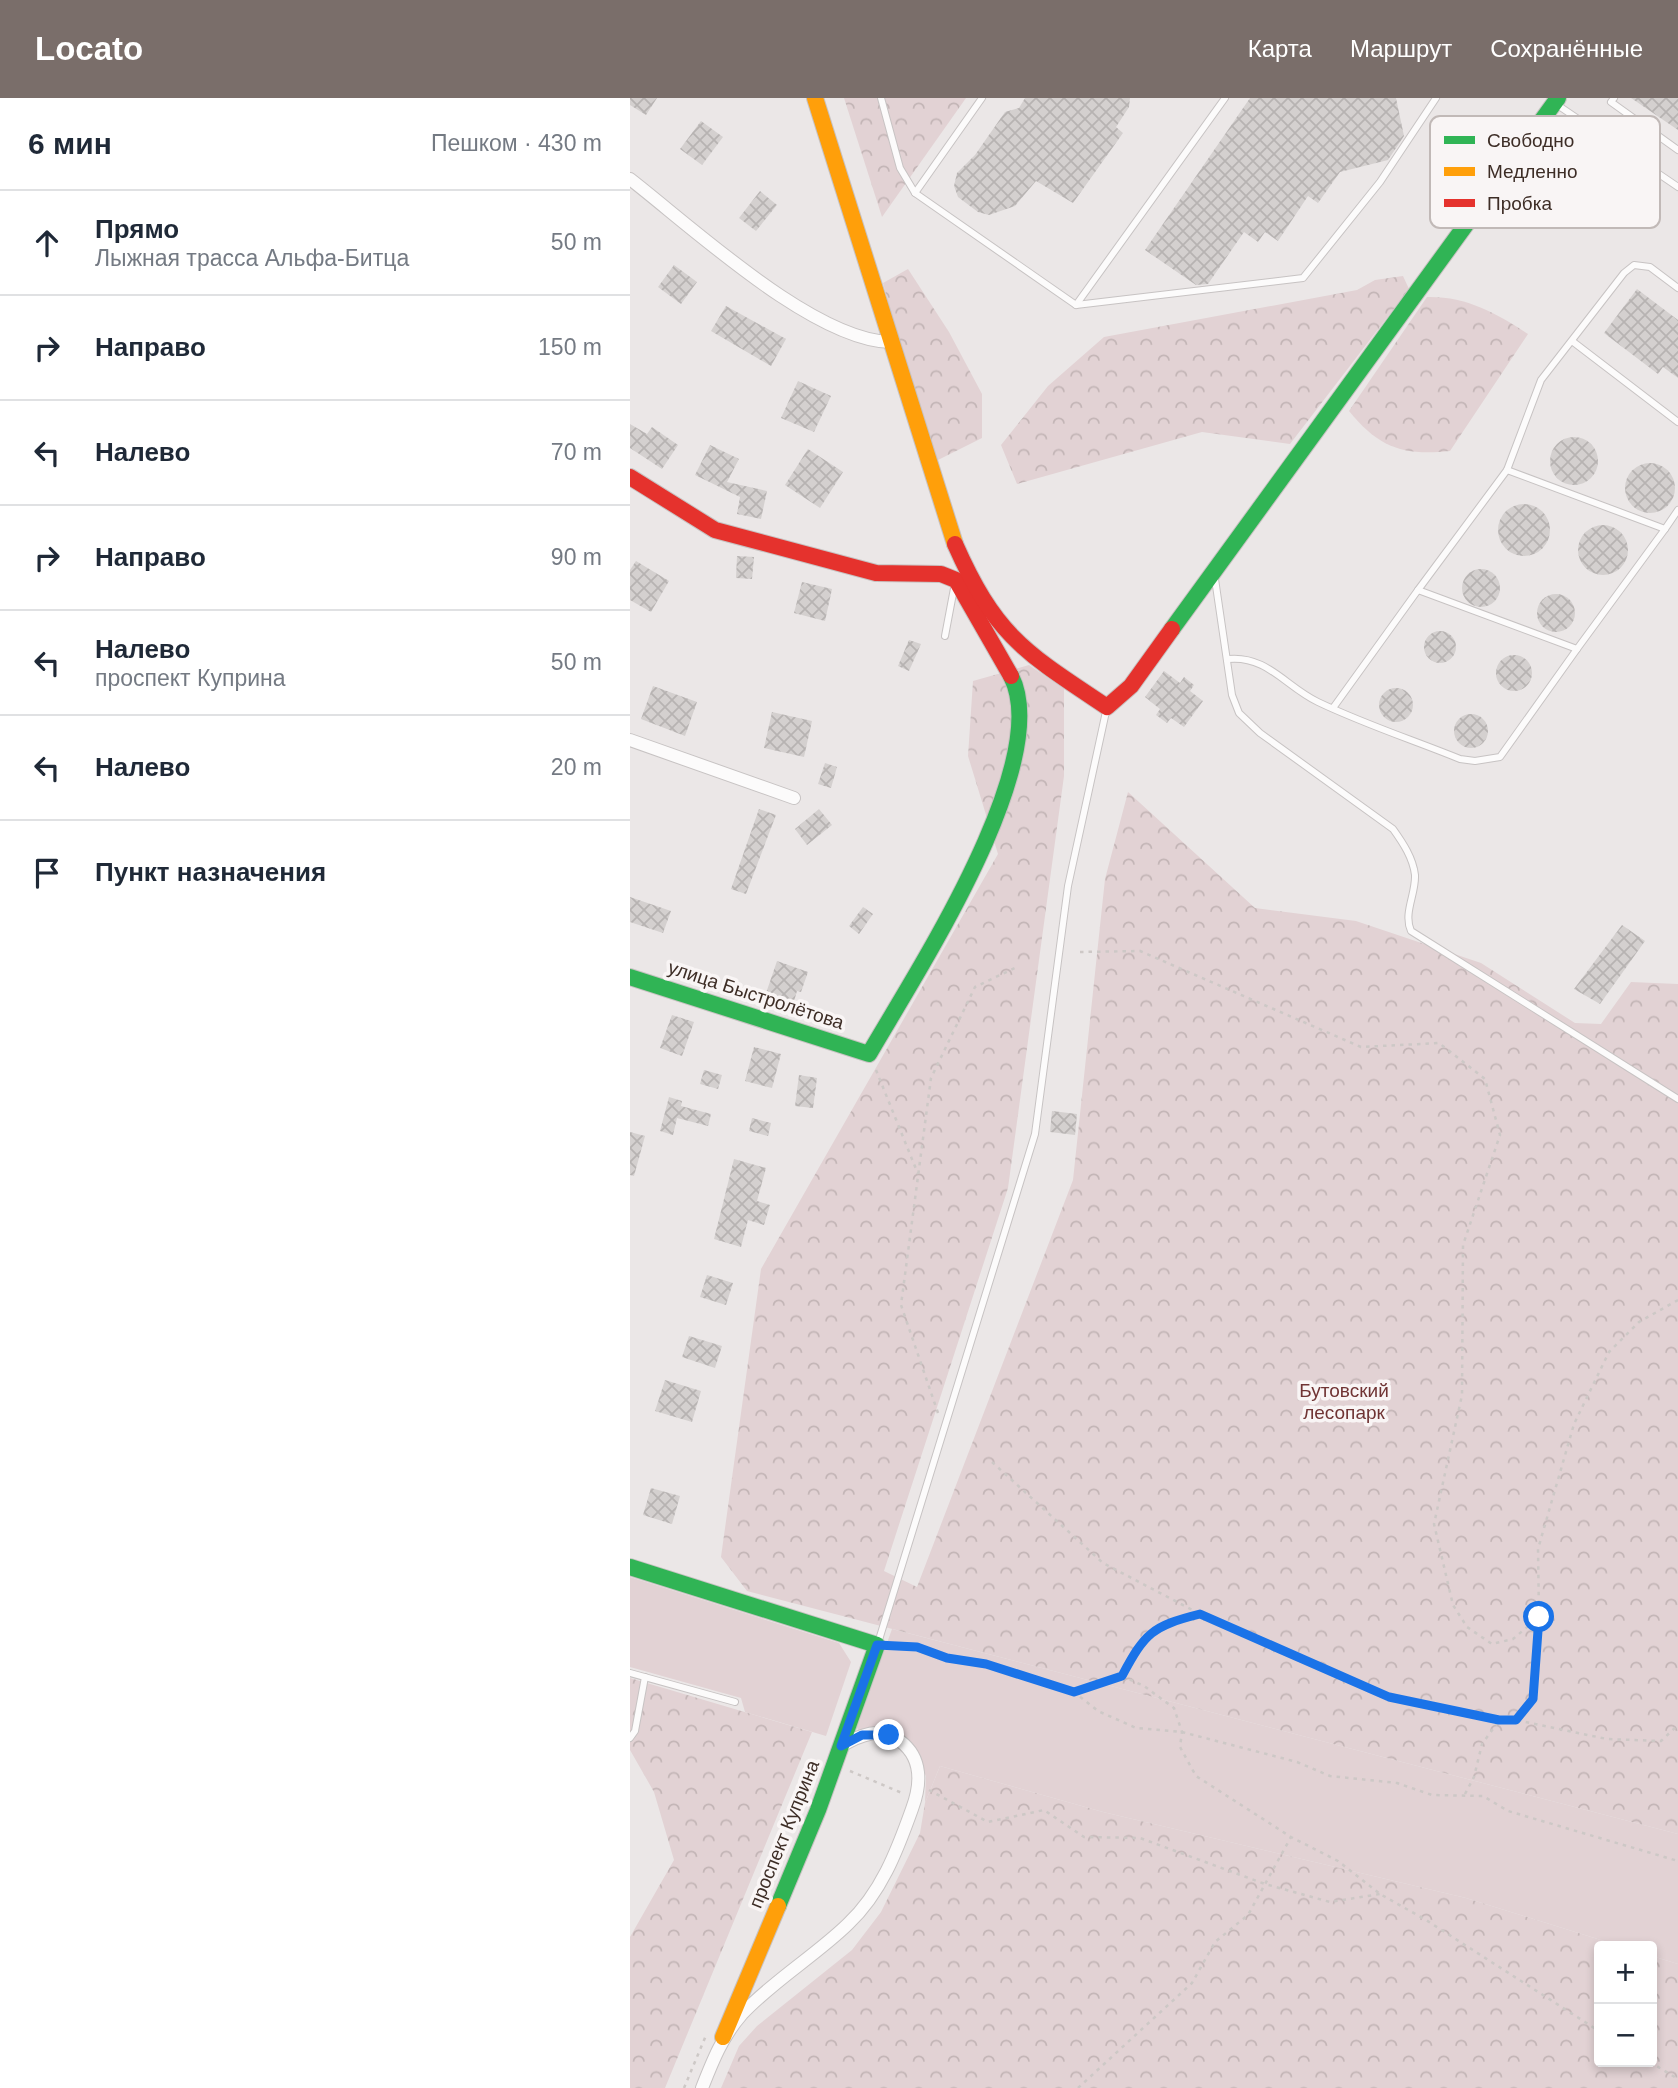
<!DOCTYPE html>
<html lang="ru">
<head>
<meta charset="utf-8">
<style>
	:root { --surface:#fff; --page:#f2f2f3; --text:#1f2937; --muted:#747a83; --line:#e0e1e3; --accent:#7a6e6a }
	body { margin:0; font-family:Helvetica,sans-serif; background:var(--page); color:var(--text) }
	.controls { position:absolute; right:21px; bottom:21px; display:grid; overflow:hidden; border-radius:7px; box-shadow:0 4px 10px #0003 }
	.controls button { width:63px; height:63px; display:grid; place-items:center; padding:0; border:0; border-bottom:2px solid var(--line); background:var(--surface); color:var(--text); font:35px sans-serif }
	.stop { position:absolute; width:21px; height:21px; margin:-16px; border:5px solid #1a73e8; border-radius:50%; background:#fff }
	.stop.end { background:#1a73e8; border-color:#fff; box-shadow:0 2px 7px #0008 }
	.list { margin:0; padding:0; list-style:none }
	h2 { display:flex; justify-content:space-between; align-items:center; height:91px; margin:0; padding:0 28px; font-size:30px }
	h2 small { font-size:23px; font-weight:400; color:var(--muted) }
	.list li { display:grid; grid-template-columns:46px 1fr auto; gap:21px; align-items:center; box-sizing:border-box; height:105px; padding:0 28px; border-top:2px solid var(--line) }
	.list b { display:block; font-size:26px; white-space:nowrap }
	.list p { margin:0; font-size:23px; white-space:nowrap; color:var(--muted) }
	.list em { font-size:23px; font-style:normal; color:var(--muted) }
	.icon { flex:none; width:38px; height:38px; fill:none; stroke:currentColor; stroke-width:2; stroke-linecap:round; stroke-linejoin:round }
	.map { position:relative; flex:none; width:1048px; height:1990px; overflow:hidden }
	header { display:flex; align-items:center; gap:42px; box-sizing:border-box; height:98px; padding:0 35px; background:var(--accent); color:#fff }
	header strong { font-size:33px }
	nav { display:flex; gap:38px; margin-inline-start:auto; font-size:24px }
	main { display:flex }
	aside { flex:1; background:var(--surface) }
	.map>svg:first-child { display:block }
	.grass { fill:#e2d2d4 }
	.forest { fill:url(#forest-crowns) }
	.building { fill:url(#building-cross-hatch) }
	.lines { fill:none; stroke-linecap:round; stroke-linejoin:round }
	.lane-casing { stroke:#c7c3c3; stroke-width:8 }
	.street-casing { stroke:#c7c3c3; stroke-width:14 }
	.fast-casing { stroke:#c7c2c1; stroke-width:18 }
	.slow-casing { stroke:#c7c2c1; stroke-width:18 }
	.jam-casing { stroke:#c7c2c1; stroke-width:18 }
	.path { stroke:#cdc8c6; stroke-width:2.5; stroke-dasharray:3.5 5; stroke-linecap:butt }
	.lane { stroke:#fcfbfb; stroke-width:6 }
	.street { stroke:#fcfbfb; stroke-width:12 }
	.fast { stroke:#30b455; stroke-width:16 }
	.slow { stroke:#ff9f0a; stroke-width:16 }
	.jam { stroke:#e5322d; stroke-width:16 }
	.route { stroke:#1a73e8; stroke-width:9 }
	.labels { text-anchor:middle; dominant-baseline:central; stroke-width:7; stroke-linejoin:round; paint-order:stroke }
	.street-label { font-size:19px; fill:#3d2d26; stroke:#f9f5f5 }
	.park-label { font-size:19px; fill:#703434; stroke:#f9f5f5 }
	.key { fill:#f9f5f5; stroke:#c1b9b7; stroke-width:2 }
	.key-label { font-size:19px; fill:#3d2d26 }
</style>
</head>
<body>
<header>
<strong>Locato</strong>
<nav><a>Карта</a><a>Маршрут</a><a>Сохранённые</a></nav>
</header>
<main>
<aside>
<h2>6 мин<small>Пешком · 430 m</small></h2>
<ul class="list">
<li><svg class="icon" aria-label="ahead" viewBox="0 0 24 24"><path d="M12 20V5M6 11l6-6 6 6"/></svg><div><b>Прямо</b><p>Лыжная трасса Альфа-Битца</p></div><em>50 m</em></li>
<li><svg class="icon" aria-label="right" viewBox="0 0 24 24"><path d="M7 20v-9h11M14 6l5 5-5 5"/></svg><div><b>Направо</b></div><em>150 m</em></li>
<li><svg class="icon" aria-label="left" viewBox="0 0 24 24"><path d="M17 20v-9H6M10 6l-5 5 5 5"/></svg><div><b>Налево</b></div><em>70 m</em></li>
<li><svg class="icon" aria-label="right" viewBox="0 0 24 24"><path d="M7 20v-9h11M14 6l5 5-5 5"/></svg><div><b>Направо</b></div><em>90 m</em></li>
<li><svg class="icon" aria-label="left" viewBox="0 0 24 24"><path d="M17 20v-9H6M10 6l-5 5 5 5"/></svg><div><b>Налево</b><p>проспект Куприна</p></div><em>50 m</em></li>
<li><svg class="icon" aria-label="left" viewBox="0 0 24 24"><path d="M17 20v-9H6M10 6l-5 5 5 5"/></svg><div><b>Налево</b></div><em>20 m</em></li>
<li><svg class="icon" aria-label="arrive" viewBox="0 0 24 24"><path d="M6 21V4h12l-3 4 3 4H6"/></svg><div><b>Пункт назначения</b></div></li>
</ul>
</aside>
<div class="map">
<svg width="1048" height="1990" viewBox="0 0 1048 1990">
	<defs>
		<pattern id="forest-crowns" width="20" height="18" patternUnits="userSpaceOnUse" patternTransform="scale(1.75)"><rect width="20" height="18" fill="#e2d2d4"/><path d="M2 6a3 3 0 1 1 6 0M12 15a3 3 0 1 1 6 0" fill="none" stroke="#c3b5b6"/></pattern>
		<pattern id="building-cross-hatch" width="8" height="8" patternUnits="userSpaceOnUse" patternTransform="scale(1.75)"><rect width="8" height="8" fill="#d4d0cf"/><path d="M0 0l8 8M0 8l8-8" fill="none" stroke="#b7b3b2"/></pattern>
	</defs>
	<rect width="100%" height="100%" fill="#ebe7e7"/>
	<g class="grass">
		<polygon points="0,1479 209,1545 221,1564 196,1638 115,1614 111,1600 0,1569"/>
		<polygon points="262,1531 1048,1736 1048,1866 1022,1858 1022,1848 990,1848 836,1800 473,1714 310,1668 295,1705 296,1678 283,1651 228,1633 227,1629"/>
	</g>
	<g class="forest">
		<polygon points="214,0 336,0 252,119"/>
		<polygon points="278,171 319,234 352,296 352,340 302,365 253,185"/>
		<polygon points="773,178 779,191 660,346 572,334 387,386 371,347 418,288 474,239 727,192 745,182"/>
		<path d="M 797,199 C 836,198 866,215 898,236 L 820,353 C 774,358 749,350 719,313 Z"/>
		<polygon points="399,567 434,591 434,678 378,1090 254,1473 287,1489 443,1082 475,781 498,694 625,810 726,823 851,865 945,925 971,926 1001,884 1048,886 1048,1736 117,1493 91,1459 131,1171 368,756 338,658 343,583"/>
		<polygon points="0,1580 182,1634 35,1990 0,1990 0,1839 44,1762 24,1694 0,1652"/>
		<polygon points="310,1668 473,1714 836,1800 990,1848 969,1848 969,1964 1022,1964 1022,1858 1048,1866 1048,1990 91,1990 109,1948 127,1928 222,1852 251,1814 290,1735 295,1705"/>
	</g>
	<g class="building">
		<polygon points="0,0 27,0 16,17 0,7"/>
		<polygon points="395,0 500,0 499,9 486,29 493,35 443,105 406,83 385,108 359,117 348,114 328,99 324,88 327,75 345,57 375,14 389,10"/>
		<polygon points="620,0 766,0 774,38 758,62 710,74 688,105 678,98 648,143 635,134 628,144 614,134 578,186 566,187 515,152"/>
		<polygon points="1001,0 1048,0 1048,32"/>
		<polygon points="71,23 93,39 72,67 50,51"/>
		<polygon points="130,93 147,107 126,133 109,120"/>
		<polygon points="44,167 67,184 51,206 28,189"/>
		<polygon points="1007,191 1048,222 1048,280 1033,269 1028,276 974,235"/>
		<polygon points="96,208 156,241 141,268 81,233"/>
		<polygon points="168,283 201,298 184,334 151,320"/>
		<polygon points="0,326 17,336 22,329 48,347 32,371 0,350"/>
		<circle cx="944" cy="363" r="24"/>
		<polygon points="80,347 109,361 97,384 137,393 131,421 107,416 110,399 65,377"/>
		<polygon points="178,351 213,374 190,410 155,387"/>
		<circle cx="1020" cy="390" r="25"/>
		<circle cx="894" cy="432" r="26"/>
		<circle cx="973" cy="452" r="25"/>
		<polygon points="107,458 124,459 122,481 106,480"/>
		<polygon points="6,463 39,483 21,514 0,502 0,472"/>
		<circle cx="851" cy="490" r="19"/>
		<polygon points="172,484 202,491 195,523 164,515"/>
		<circle cx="926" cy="515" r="19"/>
		<circle cx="810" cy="549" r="16"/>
		<polygon points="279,542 291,546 279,573 268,568"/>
		<circle cx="884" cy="575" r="18"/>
		<polygon points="534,573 550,585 554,579 564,587 560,593 573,603 554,629 541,620 537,625 526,617 530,611 515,599"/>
		<polygon points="23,588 67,604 55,638 11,621"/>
		<circle cx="766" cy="607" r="17"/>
		<polygon points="142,614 182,623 174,659 134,650"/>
		<circle cx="841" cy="633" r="17"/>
		<polygon points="195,665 207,669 201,690 188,686"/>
		<polygon points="129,711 146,717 116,796 101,791"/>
		<polygon points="189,711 202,727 177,747 165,731"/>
		<polygon points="0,799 41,813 33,835 0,824"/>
		<polygon points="233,809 243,816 229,836 219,828"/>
		<polygon points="992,827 1015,843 970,906 944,891"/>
		<polygon points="147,863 178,874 171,894 167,893 162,910 134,901"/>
		<polygon points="42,917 64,924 52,958 30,950"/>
		<polygon points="124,949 151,956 142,990 115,983"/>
		<polygon points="74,972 92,977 88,991 70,986"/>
		<polygon points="169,977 187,980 183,1010 165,1008"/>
		<polygon points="39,999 52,1003 51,1008 81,1016 78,1028 47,1020 43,1037 30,1033"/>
		<polygon points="422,1013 447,1016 445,1037 420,1034"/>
		<polygon points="122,1020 141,1025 138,1038 119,1033"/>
		<polygon points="0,1034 15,1038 4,1078 0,1077"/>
		<polygon points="104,1061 136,1070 127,1103 140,1107 134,1127 118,1122 111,1149 84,1141"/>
		<polygon points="77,1177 103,1185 96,1207 70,1199"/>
		<polygon points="59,1238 92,1248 85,1270 52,1259"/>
		<polygon points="35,1282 71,1293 62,1324 25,1313"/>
		<polygon points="21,1390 50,1398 42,1426 13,1417"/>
	</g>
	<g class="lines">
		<defs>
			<g id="lane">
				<polyline points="251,0 270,70 285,95 446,207 673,180 750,84 806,0"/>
				<polyline points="984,0 981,4 1048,52"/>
				<polyline points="926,6 1048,89"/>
				<polyline points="285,95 352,0"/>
				<polyline points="446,207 595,0"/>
				<polyline points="942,243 1048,324"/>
				<polyline points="877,372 911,282 994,175 1004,167 1020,169 1048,190"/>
				<polyline points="1035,431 1048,412"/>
				<path d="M 585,481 L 602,597 L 609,615 L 630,635 L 763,731 C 773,745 783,760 785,777 C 786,796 773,815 781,833 L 1048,1001"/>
				<polyline points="788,492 877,372 1035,431 947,551"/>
				<polyline points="315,538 325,485"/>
				<path d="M 598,561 C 637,557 656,589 688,604 C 734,626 783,642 830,661 L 845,663 L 870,659 L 947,551 L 788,492 L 703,610"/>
				<polyline points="248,1545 405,1036 438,788 477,609"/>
				<polyline points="0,1575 105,1604"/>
				<polyline points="0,1640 5,1633 15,1579"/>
			</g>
			<g id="street">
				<path d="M 0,81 C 62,129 183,242 260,244"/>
				<polyline points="0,642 164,700"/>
				<path d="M 72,1990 C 83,1962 92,1939 112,1916 C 144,1882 185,1858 218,1826 C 251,1795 267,1753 282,1711 C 291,1687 293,1660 270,1643 C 250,1628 230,1637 211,1648"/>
			</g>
			<g id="fast">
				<polyline points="542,531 928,0"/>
				<path d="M 0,879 L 239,956 C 284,878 425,664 381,578"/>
				<polyline points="0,1469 247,1547 188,1712 148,1808"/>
			</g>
			<g id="slow">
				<polyline points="185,0 325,446"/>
				<polyline points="93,1939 148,1808"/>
			</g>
			<g id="jam">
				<polyline points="0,379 85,432 246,475 311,476 326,482 381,578"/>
				<path d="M 325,446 C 366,539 396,555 477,609 L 501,588 L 542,531"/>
			</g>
		</defs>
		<use href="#lane" class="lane-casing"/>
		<use href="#street" class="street-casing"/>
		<use href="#fast" class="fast-casing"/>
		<use href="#slow" class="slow-casing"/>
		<use href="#jam" class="jam-casing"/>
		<g class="path">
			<polyline points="450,854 510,853 731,949 809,945 855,981 870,1037 833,1147 832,1297 804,1426 823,1507 837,1529 862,1546 883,1541 909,1519"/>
			<polyline points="246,972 288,1076"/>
			<polyline points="1048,1202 1009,1224 979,1254 944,1326 908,1451 909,1519 903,1601 886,1622 977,1641 1031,1643 1048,1627"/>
			<polyline points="308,1315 271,1207 301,980 345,889 389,868"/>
			<polyline points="362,1364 473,1465 570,1516 759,1599 869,1622 886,1622"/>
			<polyline points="263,1548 287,1549 317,1560 356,1566 444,1594 468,1613 506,1630 552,1634 667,1664 700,1678 767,1685 802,1697 853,1698 878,1713 1048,1763"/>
			<polyline points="492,1578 514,1588 544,1610 552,1634 550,1649 566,1678 661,1739 708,1763 750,1796 796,1822 969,1933"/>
			<path d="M 444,1594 L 492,1578 C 515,1535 522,1528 570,1516"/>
			<polyline points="220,1673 272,1695"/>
			<polyline points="299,1692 358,1724 414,1712 454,1739 510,1740 635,1786 700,1804 750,1796"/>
			<polyline points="835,1696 844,1679 852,1646 868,1624"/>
			<polyline points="1020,1964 1048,1981"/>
			<polyline points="54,1990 77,1935"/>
			<polyline points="448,1990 562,1885 585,1844 618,1817 661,1739"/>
		</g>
		<use href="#lane" class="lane"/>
		<use href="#street" class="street"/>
		<use href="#fast" class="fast"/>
		<use href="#slow" class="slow"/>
		<use href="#jam" class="jam"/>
	</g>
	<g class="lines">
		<path class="route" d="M 259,1637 L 232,1637 L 211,1648 L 247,1547 L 287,1549 L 317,1560 L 356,1566 L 444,1594 L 492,1578 C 515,1535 522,1528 570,1516 L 759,1599 L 869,1622 L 886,1622 L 903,1601 L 909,1519"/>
	</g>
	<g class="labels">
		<g class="street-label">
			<text transform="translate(126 897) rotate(18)">улица Быстролётова</text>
			<text transform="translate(154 1736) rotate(-68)">проспект Куприна</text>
		</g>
		<g class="park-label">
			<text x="714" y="1292">Бутовский<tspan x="714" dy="22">лесопарк</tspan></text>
		</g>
	</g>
	<rect x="800" y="18" width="230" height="112" rx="10" class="key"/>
	<rect x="814" y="38" width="31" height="8" fill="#30b455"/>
	<rect x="814" y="69" width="31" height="9" fill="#ff9f0a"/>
	<rect x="814" y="101" width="31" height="8" fill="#e5322d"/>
	<g class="key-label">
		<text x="857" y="49">Свободно</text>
		<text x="857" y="80">Медленно</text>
		<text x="857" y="112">Пробка</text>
	</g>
</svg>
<div class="controls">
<button>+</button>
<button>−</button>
</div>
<div class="stop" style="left:909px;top:1519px"></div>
<div class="stop end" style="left:259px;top:1637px"></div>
</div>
</main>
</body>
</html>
